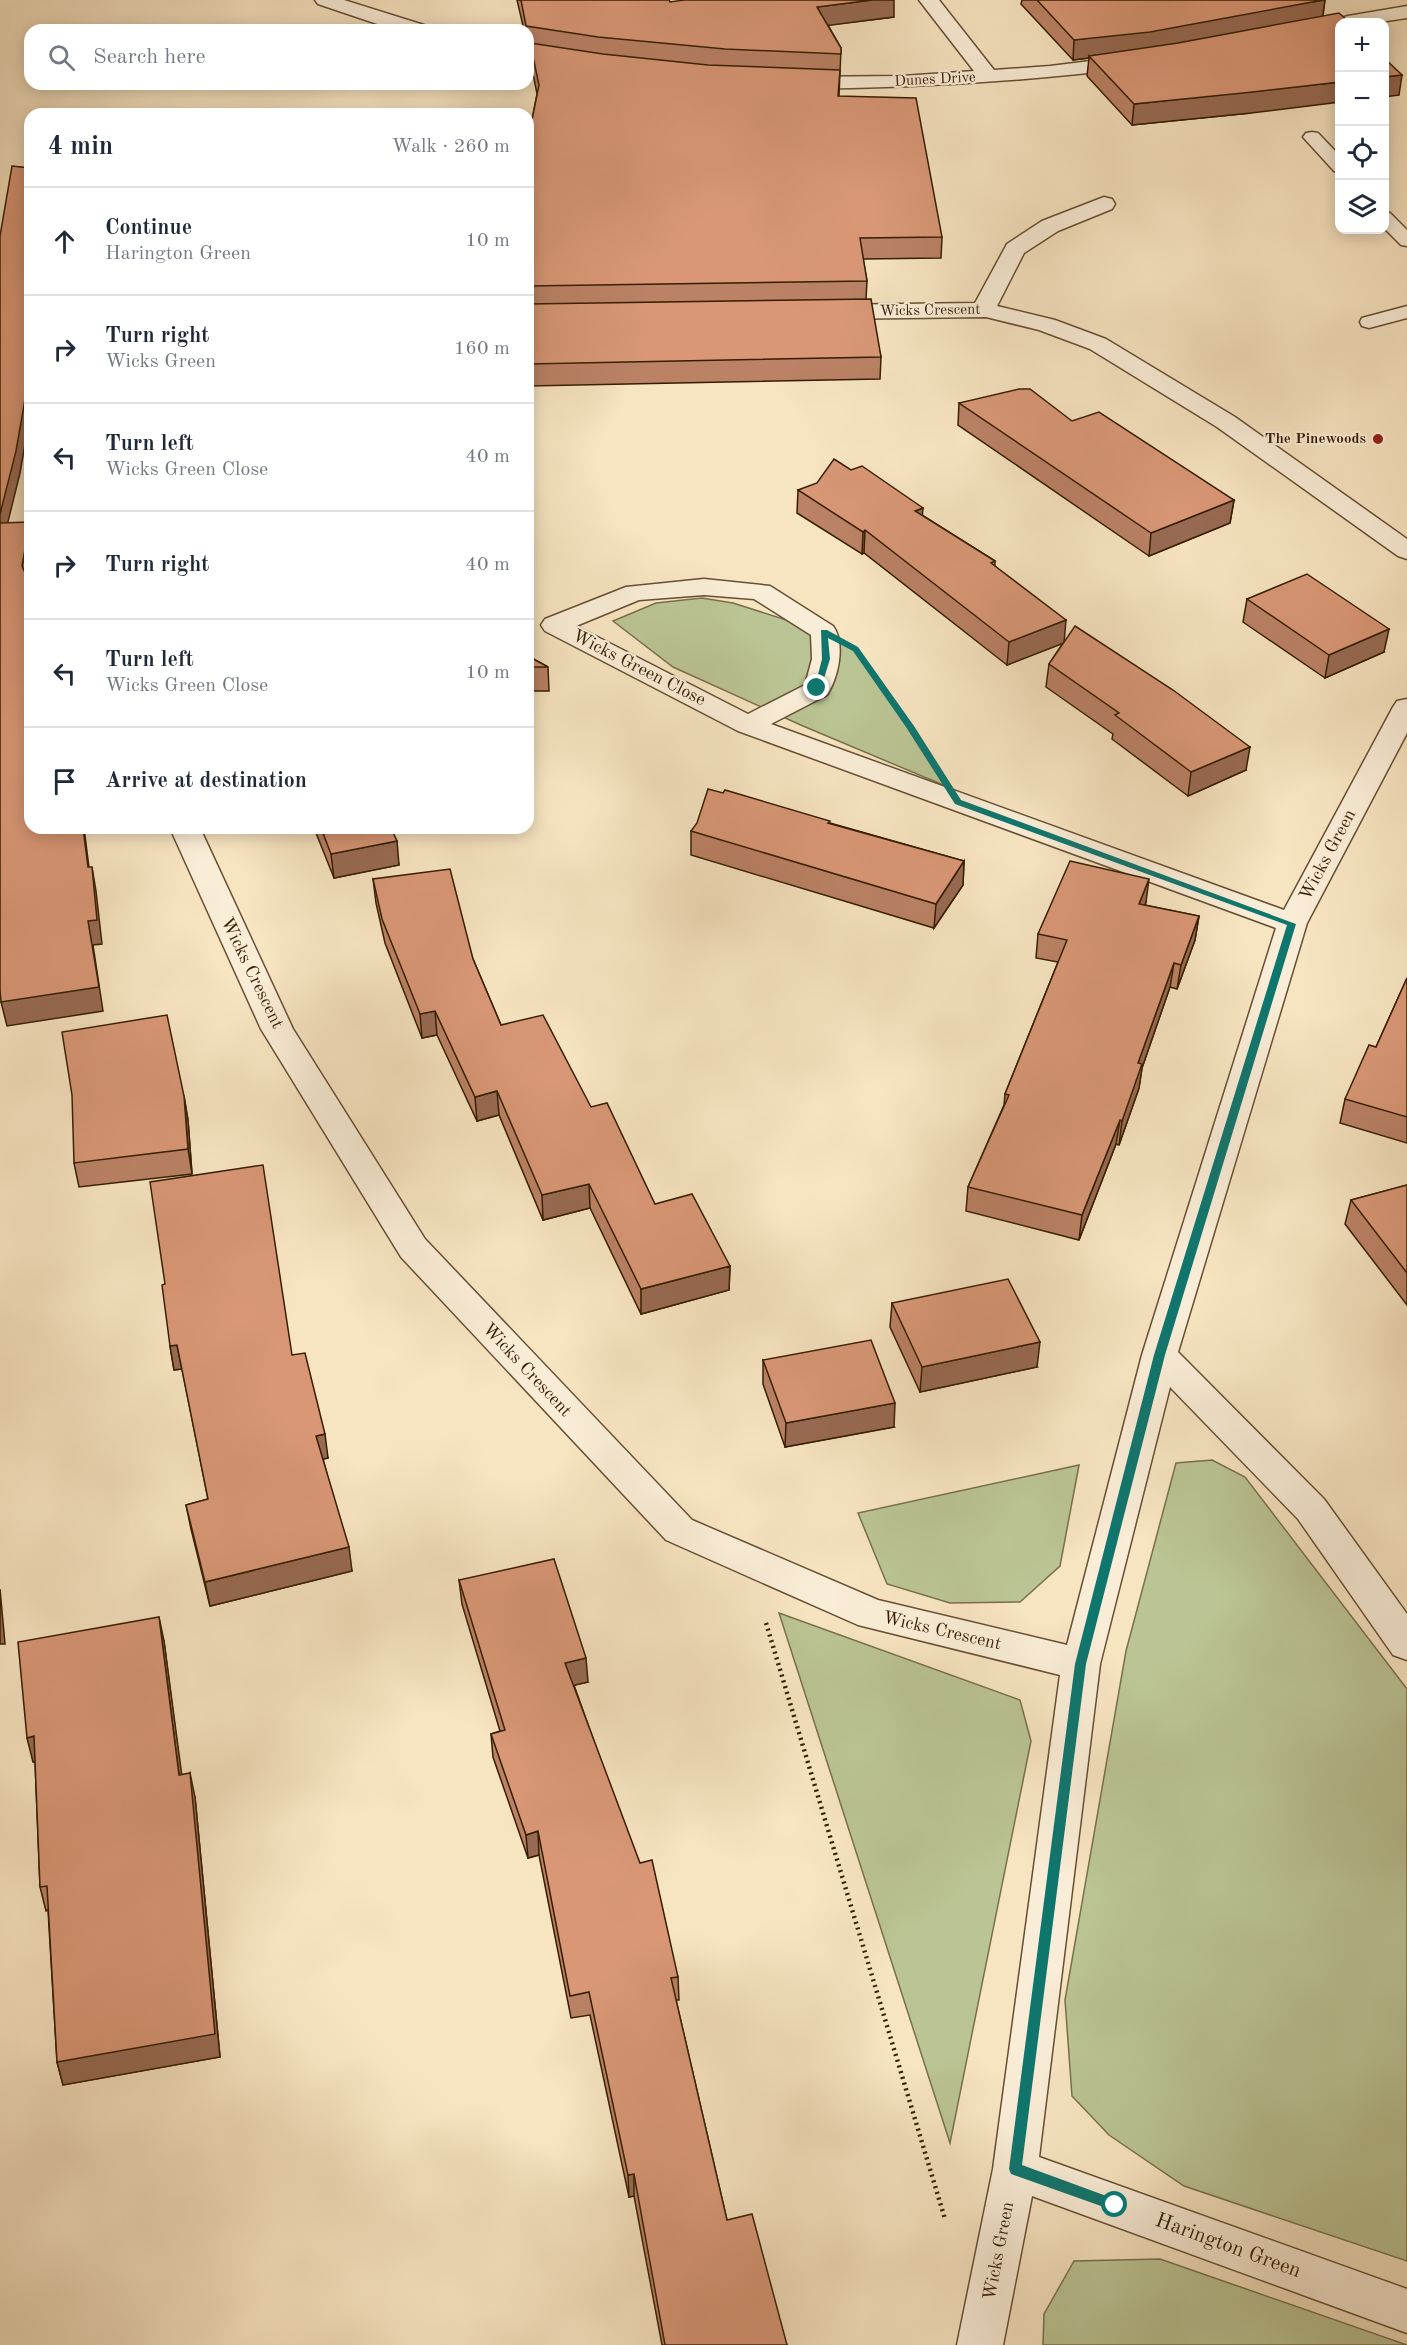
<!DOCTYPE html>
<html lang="en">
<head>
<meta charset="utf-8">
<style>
	:root { --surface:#fff; --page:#f2f2f3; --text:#1f2937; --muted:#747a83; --line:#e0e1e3 }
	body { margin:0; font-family:"Old Standard TT",serif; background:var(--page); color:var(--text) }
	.controls { position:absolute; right:18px; top:18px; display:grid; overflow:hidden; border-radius:12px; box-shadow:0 3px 15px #0003 }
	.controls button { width:54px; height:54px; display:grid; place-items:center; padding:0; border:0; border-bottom:2px solid var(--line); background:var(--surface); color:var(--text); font:30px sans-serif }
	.stop { position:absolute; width:18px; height:18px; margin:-14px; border:4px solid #0f766e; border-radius:50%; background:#fff }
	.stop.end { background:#0f766e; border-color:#fff; box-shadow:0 2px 6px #0008 }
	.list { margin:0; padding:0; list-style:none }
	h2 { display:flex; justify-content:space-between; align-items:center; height:78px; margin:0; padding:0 24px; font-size:26px }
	h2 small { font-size:20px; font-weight:400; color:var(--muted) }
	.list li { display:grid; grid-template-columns:39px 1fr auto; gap:18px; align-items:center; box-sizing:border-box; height:108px; padding:0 24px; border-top:2px solid var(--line) }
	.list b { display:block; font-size:22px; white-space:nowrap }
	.list p { margin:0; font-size:20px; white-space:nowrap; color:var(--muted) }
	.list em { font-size:20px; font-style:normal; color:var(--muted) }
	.icon { flex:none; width:33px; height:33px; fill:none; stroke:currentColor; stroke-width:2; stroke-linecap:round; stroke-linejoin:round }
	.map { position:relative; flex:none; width:1407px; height:2345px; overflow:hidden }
	.search { position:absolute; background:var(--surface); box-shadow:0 3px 15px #0003; left:24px; top:24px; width:510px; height:66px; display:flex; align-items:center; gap:15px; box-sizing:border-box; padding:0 21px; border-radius:18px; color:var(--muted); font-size:22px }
	.panel { position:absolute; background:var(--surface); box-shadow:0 3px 15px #0003; left:24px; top:108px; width:510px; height:726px; border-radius:18px }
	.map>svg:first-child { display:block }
	.green { fill:#bbc494; stroke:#78704b; stroke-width:1.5 }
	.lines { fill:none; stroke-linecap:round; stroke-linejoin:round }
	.service-casing { stroke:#664f32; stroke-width:3 }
	.minor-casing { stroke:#664f32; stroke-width:3 }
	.path-far1 { stroke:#361d02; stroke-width:3; stroke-dasharray:1.5 2; stroke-linecap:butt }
	.path { stroke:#361d02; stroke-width:4.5; stroke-dasharray:2 4; stroke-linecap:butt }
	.service { fill:#faedd7; fill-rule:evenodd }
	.minor { fill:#faedd7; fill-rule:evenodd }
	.wall { fill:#bb8265; stroke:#361d02; stroke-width:1.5 }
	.shaded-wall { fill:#986a53; stroke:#361d02; stroke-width:1.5 }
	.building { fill:#d99776; stroke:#361d02; stroke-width:1.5 }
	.route { fill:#0f766e }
	.poi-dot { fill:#8f2418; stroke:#faedd7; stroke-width:2 }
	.labels { text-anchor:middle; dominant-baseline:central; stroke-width:4.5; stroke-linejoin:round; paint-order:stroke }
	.far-street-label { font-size:15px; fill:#361d02; stroke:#faedd7 }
	.far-poi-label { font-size:15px; font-weight:bold; fill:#361d02; stroke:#faedd7; text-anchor:end }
	.street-label { font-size:18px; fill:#361d02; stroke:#faedd7 }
	.near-street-label { font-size:21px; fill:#361d02; stroke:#faedd7 }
</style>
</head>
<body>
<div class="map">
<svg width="1407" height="2345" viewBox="0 0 1407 2345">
	<rect width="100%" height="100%" fill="#f7e4c1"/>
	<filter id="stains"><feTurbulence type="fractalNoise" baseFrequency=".00333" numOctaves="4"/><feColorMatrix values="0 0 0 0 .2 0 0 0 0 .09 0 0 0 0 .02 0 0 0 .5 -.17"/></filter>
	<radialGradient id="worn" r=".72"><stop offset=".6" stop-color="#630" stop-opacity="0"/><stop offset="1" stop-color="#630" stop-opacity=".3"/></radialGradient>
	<g class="green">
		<polygon points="702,598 733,603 824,632 855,649 910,726 948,787 803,726 673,667 613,621 656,603"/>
		<polygon points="1212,1460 1245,1477 1407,1689 1407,2261 1184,2186 1109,2135 1072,2096 1065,2000 1126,1651 1176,1463"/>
		<polygon points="1079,1465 1060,1566 1020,1602 950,1603 887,1584 858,1513"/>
		<polygon points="779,1613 1020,1700 1031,1741 950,2143"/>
		<polygon points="1160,2259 1407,2345 1043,2345 1044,2314 1074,2261"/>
	</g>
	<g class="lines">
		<defs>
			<g id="service">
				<polygon points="1312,132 1318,133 1340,156 1340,172 1334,171 1303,137 1306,133"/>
				<polygon points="1384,212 1390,213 1407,230 1407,246 1401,245 1384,228"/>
				<polygon points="1407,306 1407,318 1369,328 1362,326 1360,322 1362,318"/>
			</g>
			<g id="minor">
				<polygon points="315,0 344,0 427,26 430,30 395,30 318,4"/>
				<path d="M 919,0 L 939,0 L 994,70 L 1050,66 L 1131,56 L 1138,58 L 1141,62 L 1138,66 L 1131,68 C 1019,82 907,88 794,89 L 787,87 L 784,83 L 787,79 L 794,77 L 903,76 L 974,71 Z"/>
				<polygon points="1407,6 1407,18 1380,22 1340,24 1338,22 1341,18 1348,16"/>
				<polygon points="1104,197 1112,199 1115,204 1112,209 1058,231 1024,253 997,306 1055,320 1106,339 1235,417 1407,539 1407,559 1398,556 1217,427 1090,349 1039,330 986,317 827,319 819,317 815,312 819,307 827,305 975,303 1007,244 1042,221"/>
				<path d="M 704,579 L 770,586 L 833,626 C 846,644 838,678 827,695 L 771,724 L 1284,910 L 1393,707 L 1397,701 L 1407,699 L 1407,733 L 1307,923 L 1178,1352 L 1324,1499 L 1407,1614 L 1407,1660 L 1393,1655 L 1298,1519 L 1170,1387 L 1100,1664 L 1039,2157 L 1407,2289 L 1407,2333 L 1032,2196 L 1003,2345 L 957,2345 L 993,2169 L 1060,1675 L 858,1625 L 666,1540 L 401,1257 L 261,1029 L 170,828 L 200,828 L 293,1029 L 425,1239 L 692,1520 L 878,1600 L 1067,1645 L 1142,1355 L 1276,928 L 738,731 L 545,631 L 541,625 L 545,619 L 626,587 ZM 704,595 L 754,599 L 811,635 L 812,659 L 805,685 L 748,714 L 576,626 L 639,600 Z"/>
			</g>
		</defs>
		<use href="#service" class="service-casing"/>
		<use href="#minor" class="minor-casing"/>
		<polyline class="path-far1" points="873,674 917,737"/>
		<polyline class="path" points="766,1623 945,2219"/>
		<use href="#service" class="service"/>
		<use href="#minor" class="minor"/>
	</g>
	<g class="wall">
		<polygon points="517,0 669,0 670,2 894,17 828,25 841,48 839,97 942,237 941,258 863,259 867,281 866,299 881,357 880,379 528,386 528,140 537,94 531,63 530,47 528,46 528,30 524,30"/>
		<polygon points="1022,0 1325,0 1323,16 1251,113 1132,125 1087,76 1089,58 1073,60 1021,4"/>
		<polygon points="959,403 1072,421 1234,500 1230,523 1149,556 958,425"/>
		<polygon points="798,490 922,515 995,561 995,566 1064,643 1246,770 1188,796 1112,739 1113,734 1046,687 1049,664 1063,643 1007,665 864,553 862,554 797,513"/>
		<polygon points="1247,599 1384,652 1325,678 1243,622"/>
		<polygon points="528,656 548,667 549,691 528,691"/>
		<polygon points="830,823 964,861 963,885 934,928 691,855 691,831"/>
		<polygon points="314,828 391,828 399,865 334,878"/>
		<polygon points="373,879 473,959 501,1025 591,1107 655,1204 730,1266 729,1290 641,1314 590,1208 543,1220 499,1115 477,1121 437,1035 422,1038 385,943 376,903"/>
		<polygon points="1146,902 1145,905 1199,916 1195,940 1177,989 1170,987 1142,1068 1139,1088 1119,1145 1116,1144 1079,1240 966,1211 968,1187 1004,1105 1005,1094 1058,962 1036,958 1038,934"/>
		<polygon points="1407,978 1407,1143 1340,1123 1345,1099 1376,1047"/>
		<polygon points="184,1096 188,1120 192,1174 79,1187 74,1163"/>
		<polygon points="1407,1185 1407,1305 1345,1224 1351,1200"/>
		<polygon points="892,1303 1037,1367 920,1392 890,1327"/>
		<polygon points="170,1346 292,1355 328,1458 323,1459 352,1571 210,1606 191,1529 186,1505 208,1499 182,1369 174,1370"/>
		<polygon points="763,1360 894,1427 785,1447 763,1384"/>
		<polygon points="459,1580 588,1682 574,1685 678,1977 679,2000 676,2000 727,2220 787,2345 662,2345 634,2196 629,2197 590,2015 571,2018 539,1855 528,1858 493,1757 491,1734 500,1731 462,1604"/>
		<polygon points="164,1641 181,1775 195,1797 220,2057 63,2085 57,2062 48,1910 46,1911 40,1887 35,1761 33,1762"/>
	</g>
	<g class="shaded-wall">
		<polygon points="872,0 894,0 894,17 816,27 817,7"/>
		<polygon points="1325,0 1322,19 1091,58 1089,56 1089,58 1073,60 1074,40"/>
		<polygon points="1402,75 1399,95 1384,97 1384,77"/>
		<polygon points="1340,82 1340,102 1251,113 1132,125 1134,104"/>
		<polygon points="30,371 30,415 20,473 2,546 0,536 0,514"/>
		<polygon points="1234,500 1230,523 1149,556 1151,533"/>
		<polygon points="923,508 921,531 915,511"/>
		<polygon points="30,523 30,568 26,589 22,566"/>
		<polygon points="865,530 864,553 862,554 863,532"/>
		<polygon points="1066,620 1064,643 1007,665 1009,642"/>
		<polygon points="1389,629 1384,652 1325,678 1329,655"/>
		<polygon points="1250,747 1246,770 1188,796 1191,772"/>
		<polygon points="83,828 84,828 92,891 88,867"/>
		<polygon points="397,841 399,865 334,878 331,854"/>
		<polygon points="964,861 963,885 934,928 936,904"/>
		<polygon points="92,867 96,891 102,944 93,945 103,1011 7,1026 1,1002 88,921"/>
		<polygon points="1149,879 1146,902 1136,928 1139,904"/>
		<polygon points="1199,916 1195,940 1177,989 1181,965"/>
		<polygon points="1174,963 1170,987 1142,1068 1139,1088 1119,1145 1122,1121 1138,1063"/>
		<polygon points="435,1011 437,1035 422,1038 420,1014"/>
		<polygon points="497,1091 499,1115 477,1121 475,1097"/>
		<polygon points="184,1096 188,1120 192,1174 188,1149"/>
		<polygon points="1120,1120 1116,1144 1079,1240 1082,1215"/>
		<polygon points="589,1184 590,1208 543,1220 542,1195"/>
		<polygon points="730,1266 729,1290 641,1314 641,1289"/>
		<polygon points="1040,1342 1037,1367 920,1392 922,1367"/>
		<polygon points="177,1345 182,1369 174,1370 170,1346"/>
		<polygon points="895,1403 894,1427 785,1447 786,1423"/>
		<polygon points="325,1434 328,1458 319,1460 316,1436"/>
		<polygon points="349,1547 352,1571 210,1606 205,1582"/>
		<polygon points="0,1589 5,1644 0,1644"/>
		<polygon points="159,1617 164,1641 185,1799 179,1775"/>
		<polygon points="586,1658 588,1682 567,1687 565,1663"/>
		<polygon points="34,1736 40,1760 33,1762 27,1738"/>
		<polygon points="190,1773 195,1797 220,2057 63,2085 57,2062"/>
		<polygon points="538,1831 539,1855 528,1858 526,1835"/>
		<polygon points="634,2174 634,2196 629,2197 628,2175"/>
	</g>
	<g class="building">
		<polygon points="521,0 669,0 670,2 684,0 872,0 817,7 841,48 841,54 725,49 598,37 526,26"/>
		<polygon points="1037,0 1323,0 1150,32 1074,40"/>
		<polygon points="1339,13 1349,22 1340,22 1340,82 1253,92 1134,104 1089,56 1178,43"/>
		<polygon points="530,43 603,54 708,65 840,70 838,96 916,98 942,237 860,238 867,281 528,286 528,140 539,85"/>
		<polygon points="1384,58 1402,75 1384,77"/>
		<polygon points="12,166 30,168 30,371 16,451 0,514 0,236"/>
		<polygon points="871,299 881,357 528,364 528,304"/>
		<polygon points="1019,389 1030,389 1072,421 1099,412 1234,500 1151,533 959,403"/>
		<polygon points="834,459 851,470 862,466 923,508 915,511 995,561 991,563 1066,620 1009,642 865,530 863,532 798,490 817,483"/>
		<polygon points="30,522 22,566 30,584 30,828 83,828 88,867 92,867 97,920 88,921 99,987 1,1002 0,990 0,523"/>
		<polygon points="1307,574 1389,629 1329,655 1247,599"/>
		<polygon points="1075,626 1173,690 1250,747 1191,772 1115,715 1119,713 1049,664"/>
		<polygon points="528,656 548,667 528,667"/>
		<polygon points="708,789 723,793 725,790 830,821 828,823 964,861 936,904 691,831 697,823"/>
		<polygon points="321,828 391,828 397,841 331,854"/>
		<polygon points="1070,861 1149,879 1139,904 1199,916 1181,965 1174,963 1138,1063 1142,1064 1122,1121 1120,1120 1082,1215 968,1187 1009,1095 1005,1094 1067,940 1038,934"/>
		<polygon points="450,869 473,959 501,1025 543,1015 591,1107 607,1103 655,1204 692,1194 730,1266 641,1289 589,1184 542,1195 497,1091 475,1097 435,1011 420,1014 382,919 373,879"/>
		<polygon points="1407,978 1407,1117 1345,1099 1369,1045 1376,1047"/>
		<polygon points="167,1015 184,1096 188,1149 74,1163 72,1095 62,1032"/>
		<polygon points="263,1165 292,1355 305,1353 325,1434 316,1436 349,1547 205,1582 186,1505 208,1499 177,1345 170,1346 162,1285 165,1284 150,1182"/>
		<polygon points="1407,1185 1407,1273 1351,1200"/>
		<polygon points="1008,1279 1040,1342 922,1367 892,1303"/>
		<polygon points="871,1340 895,1403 786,1423 763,1360"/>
		<polygon points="554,1559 586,1658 565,1663 640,1863 652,1860 678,1977 671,1978 727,2220 752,2214 787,2345 665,2345 634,2174 628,2175 589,1992 570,1996 538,1831 526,1835 491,1734 505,1730 459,1580"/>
		<polygon points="159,1617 179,1775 190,1773 215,2034 57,2062 47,1886 40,1887 34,1736 27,1738 18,1642"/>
	</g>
	<polygon class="route" points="821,630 827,630 858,647 914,726 961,800 1296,924 1165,1355 1086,1664 1022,2165 1120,2201 1122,2205 1120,2209 1115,2211 1011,2174 1009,2169 1075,1664 1154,1355 1287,925 955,804 906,727 853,651 828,638 830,659 821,688 814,690 822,659"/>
	<circle class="poi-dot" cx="1378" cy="439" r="6"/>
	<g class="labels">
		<g class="far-street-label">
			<text transform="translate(935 80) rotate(-3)">Dunes Drive</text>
			<text transform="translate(930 311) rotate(-1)">Wicks Crescent</text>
		</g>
		<g class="far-poi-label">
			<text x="1366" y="439">The Pinewoods</text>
		</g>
		<g class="street-label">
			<text transform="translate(639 668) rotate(27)">Wicks Green Close</text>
			<text transform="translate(1328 855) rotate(-62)">Wicks Green</text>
			<text transform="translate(252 973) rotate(64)">Wicks Crescent</text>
			<text transform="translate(527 1370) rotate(47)">Wicks Crescent</text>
			<text transform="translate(942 1631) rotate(13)">Wicks Crescent</text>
			<text transform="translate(999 2251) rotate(-79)">Wicks Green</text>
		</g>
		<g class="near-street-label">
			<text transform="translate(1228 2246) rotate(20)">Harington Green</text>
		</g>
	</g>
	<rect width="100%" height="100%" filter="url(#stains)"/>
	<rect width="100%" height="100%" fill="url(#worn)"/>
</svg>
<div class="controls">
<button>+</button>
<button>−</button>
<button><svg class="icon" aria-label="locate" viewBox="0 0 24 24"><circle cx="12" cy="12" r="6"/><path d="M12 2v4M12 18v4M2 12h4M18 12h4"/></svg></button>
<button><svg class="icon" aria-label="layers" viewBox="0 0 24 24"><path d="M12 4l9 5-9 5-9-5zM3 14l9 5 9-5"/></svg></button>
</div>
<div class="stop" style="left:1115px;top:2205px"></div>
<div class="stop end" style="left:817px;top:688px"></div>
<div class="search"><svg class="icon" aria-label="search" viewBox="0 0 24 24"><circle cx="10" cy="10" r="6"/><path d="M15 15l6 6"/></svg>Search here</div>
<section class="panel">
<h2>4 min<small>Walk · 260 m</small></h2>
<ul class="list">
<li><svg class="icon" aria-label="ahead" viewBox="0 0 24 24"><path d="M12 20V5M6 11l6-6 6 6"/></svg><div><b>Continue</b><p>Harington Green</p></div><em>10 m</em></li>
<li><svg class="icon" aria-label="right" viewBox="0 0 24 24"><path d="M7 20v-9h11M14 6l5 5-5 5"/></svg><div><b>Turn right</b><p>Wicks Green</p></div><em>160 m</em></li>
<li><svg class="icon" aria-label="left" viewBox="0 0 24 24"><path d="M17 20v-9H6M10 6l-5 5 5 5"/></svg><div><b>Turn left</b><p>Wicks Green Close</p></div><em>40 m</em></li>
<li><svg class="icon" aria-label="right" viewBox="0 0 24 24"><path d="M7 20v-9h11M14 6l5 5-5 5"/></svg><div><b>Turn right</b></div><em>40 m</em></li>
<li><svg class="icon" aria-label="left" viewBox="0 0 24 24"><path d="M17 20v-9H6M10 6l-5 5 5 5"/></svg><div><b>Turn left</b><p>Wicks Green Close</p></div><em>10 m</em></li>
<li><svg class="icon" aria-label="arrive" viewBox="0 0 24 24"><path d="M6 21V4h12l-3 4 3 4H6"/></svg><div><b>Arrive at destination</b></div></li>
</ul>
</section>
</div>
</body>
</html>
